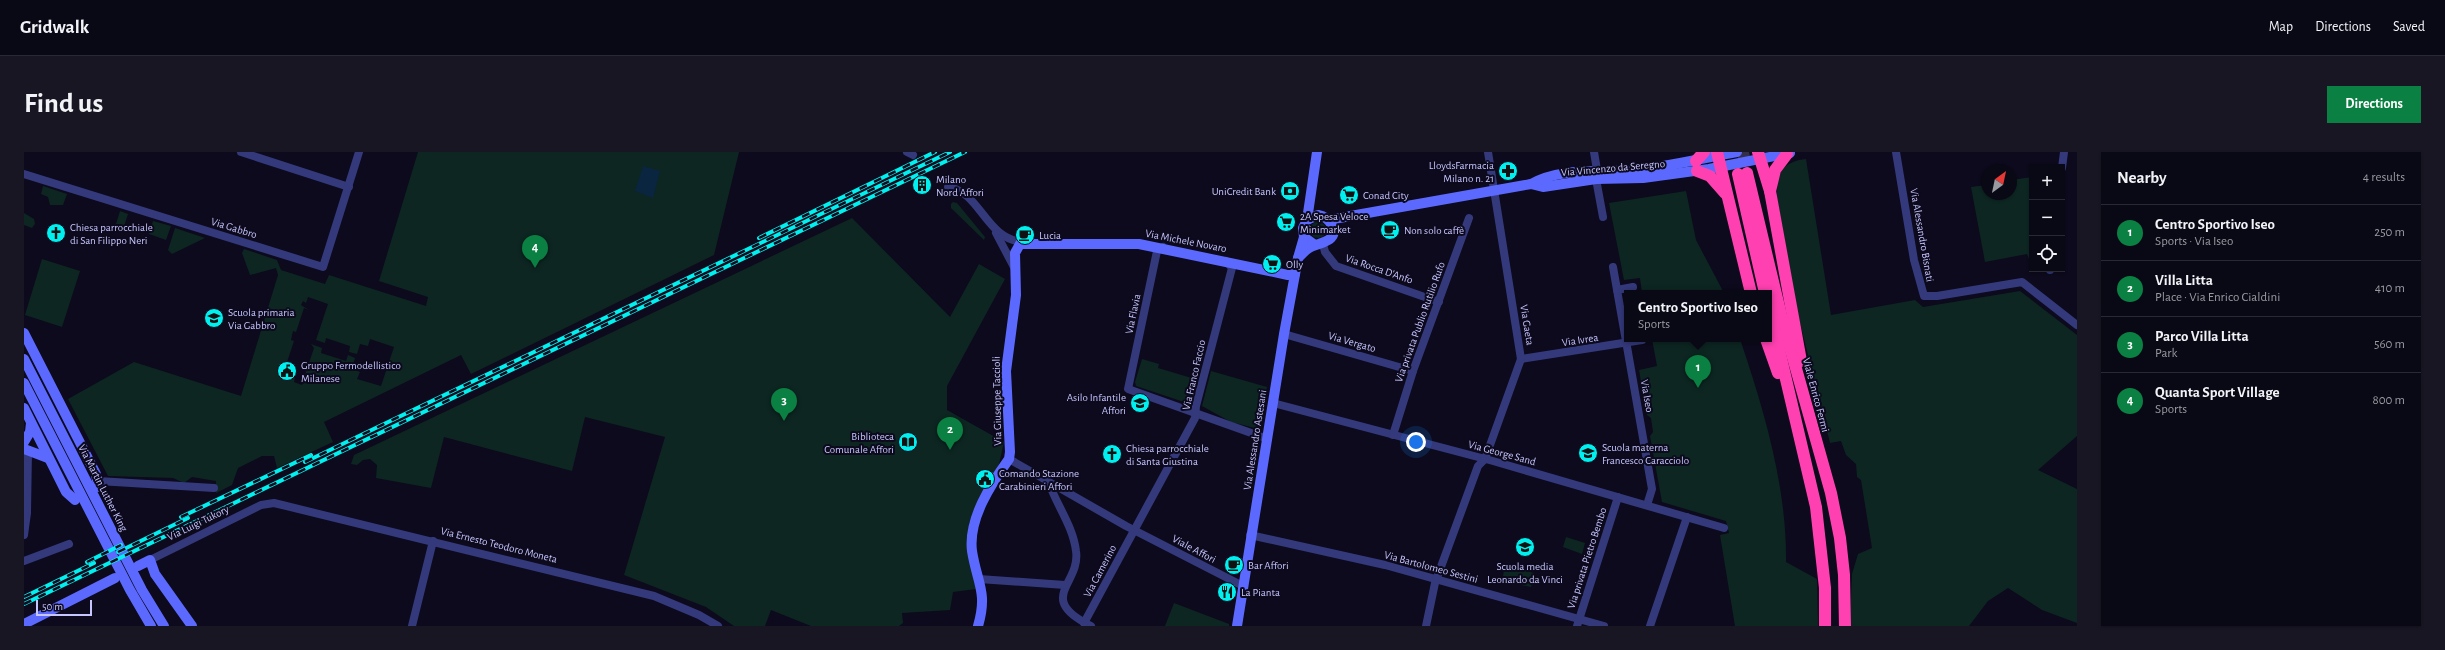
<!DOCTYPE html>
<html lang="en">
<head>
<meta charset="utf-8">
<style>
	:root { --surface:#090815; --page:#171622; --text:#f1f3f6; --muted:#999aa0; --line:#292934; --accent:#0b8043 }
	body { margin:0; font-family:"Alegreya Sans",sans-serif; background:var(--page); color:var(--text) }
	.controls { position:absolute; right:12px; top:12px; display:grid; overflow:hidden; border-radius:0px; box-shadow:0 1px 3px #0004 }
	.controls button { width:36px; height:36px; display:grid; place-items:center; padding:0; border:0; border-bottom:1px solid var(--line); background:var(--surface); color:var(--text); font:20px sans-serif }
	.compass { position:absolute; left:1957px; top:12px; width:36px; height:36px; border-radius:50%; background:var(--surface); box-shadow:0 1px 3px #0004; rotate:33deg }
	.scale { position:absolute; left:12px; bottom:10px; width:56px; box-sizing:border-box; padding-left:4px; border:2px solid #c6c5ff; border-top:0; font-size:11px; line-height:14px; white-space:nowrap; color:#c6c5ff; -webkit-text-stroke:3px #0c0a1c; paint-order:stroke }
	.you { position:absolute; left:1392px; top:290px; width:14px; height:14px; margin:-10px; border:3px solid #fff; border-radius:50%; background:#1a73e8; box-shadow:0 0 0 6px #1a73e833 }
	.badge { display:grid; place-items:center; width:26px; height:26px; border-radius:50%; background:var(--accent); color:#fff; font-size:13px; font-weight:700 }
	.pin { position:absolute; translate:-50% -33px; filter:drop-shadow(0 1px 2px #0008) }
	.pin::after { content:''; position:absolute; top:21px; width:14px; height:12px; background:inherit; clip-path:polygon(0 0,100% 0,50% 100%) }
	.popup { position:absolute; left:1600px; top:138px; width:148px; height:52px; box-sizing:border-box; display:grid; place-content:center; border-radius:0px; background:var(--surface); filter:drop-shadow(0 1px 3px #0005); font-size:13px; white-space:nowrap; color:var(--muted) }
	.popup b { font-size:15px; color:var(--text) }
	.popup::after { content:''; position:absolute; left:50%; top:100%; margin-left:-8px; border:8px solid transparent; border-top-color:var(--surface) }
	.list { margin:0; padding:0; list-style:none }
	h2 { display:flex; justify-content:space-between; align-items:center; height:52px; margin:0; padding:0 16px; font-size:17px }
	h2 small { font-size:13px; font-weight:400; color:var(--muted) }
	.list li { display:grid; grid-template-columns:26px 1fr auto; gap:12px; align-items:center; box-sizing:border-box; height:56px; padding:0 16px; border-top:1px solid var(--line) }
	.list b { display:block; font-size:15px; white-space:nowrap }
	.list p { margin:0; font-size:13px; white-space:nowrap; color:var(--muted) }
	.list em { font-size:13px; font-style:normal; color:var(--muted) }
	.icon { flex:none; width:22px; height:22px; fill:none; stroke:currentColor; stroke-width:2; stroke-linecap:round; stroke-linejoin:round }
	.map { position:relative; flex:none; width:2053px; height:474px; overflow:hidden; border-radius:0px }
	header { display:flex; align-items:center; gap:24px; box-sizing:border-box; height:56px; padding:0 20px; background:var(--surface); border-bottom:1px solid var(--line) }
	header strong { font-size:19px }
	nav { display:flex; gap:22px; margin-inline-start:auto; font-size:14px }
	.intro { display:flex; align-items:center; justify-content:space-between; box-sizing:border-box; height:96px; padding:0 24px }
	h1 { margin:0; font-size:28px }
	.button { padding:10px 18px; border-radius:0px; background:var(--accent); color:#fff; font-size:14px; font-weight:700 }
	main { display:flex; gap:24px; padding:0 24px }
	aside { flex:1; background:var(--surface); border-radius:0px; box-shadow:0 1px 3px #0004 }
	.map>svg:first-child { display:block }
	.green { fill:#0d2622; fill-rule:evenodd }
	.water { fill:#0a2540 }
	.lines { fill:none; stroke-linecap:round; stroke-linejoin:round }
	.highway-tunnel { stroke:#312f49; stroke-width:12; stroke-dasharray:12 6; stroke-linecap:butt }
	.street { stroke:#34397c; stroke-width:8 }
	.secondary { stroke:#5c69ff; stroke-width:10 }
	.highway { stroke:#ff40b0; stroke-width:12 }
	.rail-casing { stroke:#00f0ef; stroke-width:4 }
	.rail { stroke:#0c0a1c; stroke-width:2.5; stroke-dasharray:8; stroke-linecap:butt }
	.labels { text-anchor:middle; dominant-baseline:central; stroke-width:4; stroke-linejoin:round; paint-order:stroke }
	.poi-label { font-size:11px; fill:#c6c5ff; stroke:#0c0a1c; text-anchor:start }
	.street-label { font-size:11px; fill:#c6c5ff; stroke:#0c0a1c }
</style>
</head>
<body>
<header>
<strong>Gridwalk</strong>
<nav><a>Map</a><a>Directions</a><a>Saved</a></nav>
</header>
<div class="intro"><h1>Find us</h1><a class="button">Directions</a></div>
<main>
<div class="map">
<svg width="2053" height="474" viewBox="0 0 2053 474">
	<rect width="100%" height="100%" fill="#0c0a1c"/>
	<g class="green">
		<path d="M 394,0 L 715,0 L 690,103 L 447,222 L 437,203 L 300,270 L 309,290 L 253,316 L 250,304 L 238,304 L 214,316 L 208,333 L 192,341 L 192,329 L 168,325 L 160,331 L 149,326 L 84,324 L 44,247 L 110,210 L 217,244 L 254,123 L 252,116 L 226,123 L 218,101 L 220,97 L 253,108 L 257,118 L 301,132 L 305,123 L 402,154 L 404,145 L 355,129 ZM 284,145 L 304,152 L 292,188 L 301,191 L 302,186 L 326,194 L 325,200 L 333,202 L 336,192 L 344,194 L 346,187 L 370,195 L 357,234 L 333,227 L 336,220 L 328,217 L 331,206 L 324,203 L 322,209 L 297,201 L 298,196 L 287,192 L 290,196 L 281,223 L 278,223 L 277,226 L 280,227 L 278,233 L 270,230 L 271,226 L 267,225 L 266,229 L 257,226 L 258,214 L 267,217 L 268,215 L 262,213 L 270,189 L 267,188 L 269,179 L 272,180 L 280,156 L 285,158 L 277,153 L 279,149 L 282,151 Z"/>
		<path d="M 1782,7 L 1807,163 L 1891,148 L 1899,155 L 1996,139 L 2053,183 L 2053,284 L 2014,318 L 2053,337 L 2053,471 L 2018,458 L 1984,436 L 1964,449 L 1945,474 L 1826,474 L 1828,422 L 1834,402 L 1848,396 L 1837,328 L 1833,325 L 1832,312 L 1822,303 L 1817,289 L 1806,291 L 1775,167 L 1753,45 C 1753,22 1757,10 1782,7 Z"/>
		<polygon points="2008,25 2008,107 2005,107 2003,102 1961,110 1947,35 1963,33 1963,42 1987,42 1987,28"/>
		<polygon points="19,34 43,42 39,53 26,53 24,45 17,42"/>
		<polygon points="1662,39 1672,88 1700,141 1618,141 1616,126 1600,128 1585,51"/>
		<polygon points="929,50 933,51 961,85 960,88 927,56 927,52"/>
		<polygon points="96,59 104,62 100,74 92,72"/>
		<polygon points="0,61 10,67 11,72 8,76 0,73"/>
		<polygon points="828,66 926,165 955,112 981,127 923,234 923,258 980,290 975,312 945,371 944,382 952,437 929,440 926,458 878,461 879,471 875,474 787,474 747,458 741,474 710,474 682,455 600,423 641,285 561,265 548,319 420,285 407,336 352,326 353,313 346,307 339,308 333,313 327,312 330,303"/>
		<polygon points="129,69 147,74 142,88 125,82"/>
		<circle cx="1294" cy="78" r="8"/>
		<polygon points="151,76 181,86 148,102 144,98"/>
		<polygon points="18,107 56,119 38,175 1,163"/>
		<path d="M 1628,187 L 1716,187 C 1740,258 1763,335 1762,410 L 1793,427 L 1794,474 L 1711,474 L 1696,383 L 1705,381 L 1702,369 L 1638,350 L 1626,284 L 1629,280 L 1627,266 L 1623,263 L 1615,218 L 1633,214 Z"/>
		<polygon points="1118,207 1135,212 1134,216 1171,227 1166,252 1112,234 1111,230"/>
		<polygon points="1187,219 1243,235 1235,277 1207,270 1178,254"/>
		<polygon points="1542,385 1561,391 1558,402 1539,395"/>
		<polygon points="1481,414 1510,421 1507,435 1478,429"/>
		<polygon points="1150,451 1205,472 1205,474 1141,474"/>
	</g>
	<polygon class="water" points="619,14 636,19 629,46 611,39"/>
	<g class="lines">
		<polyline class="highway-tunnel" points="1719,0 1723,21"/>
		<g class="street">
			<polyline points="217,0 325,35"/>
			<polyline points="883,0 889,3"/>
			<polyline points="1570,0 1573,18"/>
			<polyline points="1872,0 1890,108 1900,144 1913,144 1998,130 2053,173"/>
			<polyline points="2038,16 2040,0"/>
			<polyline points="0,22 299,115 335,0"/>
			<polyline points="1572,27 1579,65"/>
			<path d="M 924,35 C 957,40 961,87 999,90"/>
			<polyline points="972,81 991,117"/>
			<polyline points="1299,92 1301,100 1312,114 1415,150"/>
			<polyline points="1139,95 1133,99 1104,237 1244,287"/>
			<polyline points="1589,115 1628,337 1623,353"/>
			<polyline points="2026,118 2026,117"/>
			<polyline points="1593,138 1609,135"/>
			<polyline points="1260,182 1389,219"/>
			<polyline points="1497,207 1618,188"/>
			<polyline points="1249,251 1469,309 1700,376"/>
			<polyline points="1369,283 1389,219 1445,66"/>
			<polyline points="985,307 1102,374 1219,434"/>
			<polyline points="74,329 190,336"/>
			<path d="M 1025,331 C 1033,354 1049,374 1052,399 C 1057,432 1011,446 1067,474"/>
			<polyline points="0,383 3,361 4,298"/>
			<polyline points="1226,383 1361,413 1580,474"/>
			<polyline points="126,408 237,353 250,351 630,444 675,463 694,474"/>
			<polyline points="0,409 45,392"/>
			<polyline points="955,427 1041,433"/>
			<polyline points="1060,471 1171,266 1172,254 1208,116 1202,109"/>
			<polyline points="388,474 409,389"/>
			<polyline points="1402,474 1411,431 1454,314 1461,307 1497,207 1464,0"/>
			<polyline points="1553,474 1594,345"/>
			<polyline points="1626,474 1663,365"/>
		</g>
		<g class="secondary">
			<polyline points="1507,32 1519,35 1572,27 1619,26 1685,17 1766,1"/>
			<polyline points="1283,68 1293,0"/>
			<path d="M 1304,68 L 1507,32 C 1537,15 1574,21 1606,18 C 1642,16 1677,6 1713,0"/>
			<path d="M 1274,106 C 1278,102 1283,96 1289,94 C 1299,90 1316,88 1307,72 C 1304,66 1299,64 1294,63 L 1283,68 L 1279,76 L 1280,85 L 1291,93"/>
			<polyline points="0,181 72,322 74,335"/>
			<polyline points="0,207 118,438 140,474"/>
			<polyline points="0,231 106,438 127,474"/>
			<polyline points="0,256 42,340 51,348"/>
			<polyline points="0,290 6,280 7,271"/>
			<polyline points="0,297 24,306"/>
			<polyline points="114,414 126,408 131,422 168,474"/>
			<polyline points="0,472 91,426"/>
			<path d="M 954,474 C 964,440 953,431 948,399 C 944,367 967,332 985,307 L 986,300 L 982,219 L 992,143 L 991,101 L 996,92 L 1115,92 L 1264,123 L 1271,122"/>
			<polyline points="1213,474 1260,182 1274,106 1280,85"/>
		</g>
		<g class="highway">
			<polyline points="1693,0 1727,141"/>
			<polyline points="1734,0 1746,39 1777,209"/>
			<polyline points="1672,9 1680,0"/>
			<polyline points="1673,19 1686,24 1701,41"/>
			<polyline points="1723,21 1757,163 1807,341 1816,386 1820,423 1821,474"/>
			<polyline points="1714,22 1741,141"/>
			<polyline points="1746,39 1751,18 1763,2"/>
			<polyline points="1745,155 1792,355 1801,436 1801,474"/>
			<polyline points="1742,187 1754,221"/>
		</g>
		<defs>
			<g id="rail">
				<polyline points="735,86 911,0"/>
				<polyline points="281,310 926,0"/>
				<polyline points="157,365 287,303"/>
				<polyline points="94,400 164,366"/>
				<polyline points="63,410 97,393"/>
				<polyline points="0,445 70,411"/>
				<polyline points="0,452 941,0"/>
			</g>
		</defs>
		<use href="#rail" class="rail-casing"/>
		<use href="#rail" class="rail"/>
	</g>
	<defs>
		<symbol id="pharmacy-disc" viewBox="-11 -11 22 22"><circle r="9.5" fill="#00f0ef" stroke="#0c0a1c"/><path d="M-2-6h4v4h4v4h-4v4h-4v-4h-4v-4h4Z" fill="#111"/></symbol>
		<symbol id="building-disc" viewBox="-11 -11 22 22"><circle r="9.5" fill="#00f0ef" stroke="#0c0a1c"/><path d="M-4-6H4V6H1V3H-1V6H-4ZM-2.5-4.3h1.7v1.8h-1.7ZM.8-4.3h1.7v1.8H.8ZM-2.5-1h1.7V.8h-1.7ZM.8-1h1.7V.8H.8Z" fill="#111"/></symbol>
		<symbol id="bank-disc" viewBox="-11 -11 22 22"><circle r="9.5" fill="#00f0ef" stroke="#0c0a1c"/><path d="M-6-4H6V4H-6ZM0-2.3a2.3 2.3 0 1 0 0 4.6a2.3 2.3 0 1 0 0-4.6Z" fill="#111"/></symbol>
		<symbol id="supermarket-disc" viewBox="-11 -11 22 22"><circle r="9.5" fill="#00f0ef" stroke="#0c0a1c"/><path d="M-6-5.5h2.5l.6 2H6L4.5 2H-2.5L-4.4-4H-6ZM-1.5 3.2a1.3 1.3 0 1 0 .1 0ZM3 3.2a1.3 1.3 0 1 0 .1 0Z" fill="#111"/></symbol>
		<symbol id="cafe-disc" viewBox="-11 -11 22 22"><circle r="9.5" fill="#00f0ef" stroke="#0c0a1c"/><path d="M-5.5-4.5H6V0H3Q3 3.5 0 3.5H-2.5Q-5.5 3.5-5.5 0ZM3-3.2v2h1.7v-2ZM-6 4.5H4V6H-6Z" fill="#111"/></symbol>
		<symbol id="church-disc" viewBox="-11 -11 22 22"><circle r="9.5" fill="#00f0ef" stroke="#0c0a1c"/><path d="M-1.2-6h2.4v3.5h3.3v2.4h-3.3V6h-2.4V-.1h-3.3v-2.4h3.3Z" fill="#111"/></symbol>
		<symbol id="school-disc" viewBox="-11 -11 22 22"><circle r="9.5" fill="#00f0ef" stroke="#0c0a1c"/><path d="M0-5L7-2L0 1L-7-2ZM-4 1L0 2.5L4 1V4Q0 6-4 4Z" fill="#111"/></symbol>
		<symbol id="civic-disc" viewBox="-11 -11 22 22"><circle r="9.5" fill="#00f0ef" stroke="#0c0a1c"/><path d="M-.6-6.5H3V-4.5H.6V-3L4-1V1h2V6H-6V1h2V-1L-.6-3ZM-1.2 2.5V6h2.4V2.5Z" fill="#111"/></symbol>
		<symbol id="library-disc" viewBox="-11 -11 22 22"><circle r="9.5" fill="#00f0ef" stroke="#0c0a1c"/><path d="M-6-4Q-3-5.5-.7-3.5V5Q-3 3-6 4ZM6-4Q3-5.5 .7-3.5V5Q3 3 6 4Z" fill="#111"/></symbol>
		<symbol id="restaurant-disc" viewBox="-11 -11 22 22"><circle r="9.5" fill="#00f0ef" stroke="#0c0a1c"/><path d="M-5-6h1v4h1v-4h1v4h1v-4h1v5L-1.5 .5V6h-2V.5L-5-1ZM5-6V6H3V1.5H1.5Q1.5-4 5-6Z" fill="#111"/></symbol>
	</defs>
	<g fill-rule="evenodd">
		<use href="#pharmacy-disc" x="1473" y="8" width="22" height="22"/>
		<use href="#building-disc" x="887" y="22" width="22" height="22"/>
		<use href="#bank-disc" x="1255" y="28" width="22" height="22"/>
		<use href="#supermarket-disc" x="1314" y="32" width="22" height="22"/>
		<use href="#supermarket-disc" x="1251" y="59" width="22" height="22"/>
		<use href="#cafe-disc" x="1355" y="67" width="22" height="22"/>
		<use href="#church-disc" x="21" y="70" width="22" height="22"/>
		<use href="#cafe-disc" x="990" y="72" width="22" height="22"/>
		<use href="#supermarket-disc" x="1237" y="101" width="22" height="22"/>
		<use href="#school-disc" x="179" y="155" width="22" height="22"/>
		<use href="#civic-disc" x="252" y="208" width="22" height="22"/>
		<use href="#school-disc" x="1105" y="240" width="22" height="22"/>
		<use href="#library-disc" x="873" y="279" width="22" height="22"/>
		<use href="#school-disc" x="1553" y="290" width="22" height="22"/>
		<use href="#church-disc" x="1077" y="291" width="22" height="22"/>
		<use href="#civic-disc" x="950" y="316" width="22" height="22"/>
		<use href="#school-disc" x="1490" y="384" width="22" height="22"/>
		<use href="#cafe-disc" x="1199" y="402" width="22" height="22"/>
		<use href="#restaurant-disc" x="1192" y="429" width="22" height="22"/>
	</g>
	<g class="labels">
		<g class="poi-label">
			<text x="1470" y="13" text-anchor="end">LloydsFarmacia<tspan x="1470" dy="13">Milano n. 21</tspan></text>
			<text x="912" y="27">Milano<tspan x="912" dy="13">Nord Affori</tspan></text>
			<text x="1252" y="39" text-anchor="end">UniCredit Bank</text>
			<text x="1339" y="43">Conad City</text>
			<text x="1276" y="64">2A Spesa Veloce<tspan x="1276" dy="13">Minimarket</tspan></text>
			<text x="46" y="75">Chiesa parrocchiale<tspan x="46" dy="13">di San Filippo Neri</tspan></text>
			<text x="1380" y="78">Non solo caffè</text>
			<text x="1015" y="83">Lucia</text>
			<text x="1262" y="112">Olly</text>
			<text x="204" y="160">Scuola primaria<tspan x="204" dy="13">Via Gabbro</tspan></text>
			<text x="277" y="213">Gruppo Fermodellistico<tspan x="277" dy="13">Milanese</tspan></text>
			<text x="1102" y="245" text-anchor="end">Asilo Infantile<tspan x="1102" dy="13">Affori</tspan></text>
			<text x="870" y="284" text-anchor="end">Biblioteca<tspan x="870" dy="13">Comunale Affori</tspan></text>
			<text x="1578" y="295">Scuola materna<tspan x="1578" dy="13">Francesco Caracciolo</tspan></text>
			<text x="1102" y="296">Chiesa parrocchiale<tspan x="1102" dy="13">di Santa Giustina</tspan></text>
			<text x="975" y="321">Comando Stazione<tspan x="975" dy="13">Carabinieri Affori</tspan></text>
			<text x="1224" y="413">Bar Affori</text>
			<text x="1501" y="414" text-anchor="middle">Scuola media<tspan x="1501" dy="13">Leonardo da Vinci</tspan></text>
			<text x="1217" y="440">La Pianta</text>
		</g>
		<g class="street-label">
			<text transform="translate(1589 16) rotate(-5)">Via Vincenzo da Seregno</text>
			<text transform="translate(210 76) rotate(17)">Via Gabbro</text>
			<text transform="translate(1898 83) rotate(80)">Via Alessandro Bisnati</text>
			<text transform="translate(1162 89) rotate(11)">Via Michele Novaro</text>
			<text transform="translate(1355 117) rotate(19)">Via Rocca D'Anfo</text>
			<text transform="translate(1109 162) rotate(-78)">Via Flavia</text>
			<text transform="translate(1396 170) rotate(-70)">Via privata Publio Rutilio Rufo</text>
			<text transform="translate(1503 173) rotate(81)">Via Gaeta</text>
			<text transform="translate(1556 188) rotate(-9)">Via Ivrea</text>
			<text transform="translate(1328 190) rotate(16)">Via Vergato</text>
			<text transform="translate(1170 223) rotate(-77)">Via Franco Faccio</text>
			<text transform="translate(1792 243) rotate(75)">Viale Enrico Fermi</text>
			<text transform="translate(1623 244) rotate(80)">Via Iseo</text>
			<text transform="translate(973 249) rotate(-91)">Via Giuseppe Taccioli</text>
			<text transform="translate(1231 288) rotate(-81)">Via Alessandro Astesani</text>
			<text transform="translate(1478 301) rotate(15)">Via George Sand</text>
			<text transform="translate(79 336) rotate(63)">Via Martin Luther King</text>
			<text transform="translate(174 371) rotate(-26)">Via Luigi Tukory</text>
			<text transform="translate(475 393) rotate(14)">Via Ernesto Teodoro Moneta</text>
			<text transform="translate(1170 397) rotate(28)">Viale Affori</text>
			<text transform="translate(1563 406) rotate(-72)">Via privata Pietro Bembo</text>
			<text transform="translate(1407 415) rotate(15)">Via Bartolomeo Sestini</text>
			<text transform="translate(1076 419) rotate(-62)">Via Camerino</text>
		</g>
	</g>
</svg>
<div class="controls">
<button>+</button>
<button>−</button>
<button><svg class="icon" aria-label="locate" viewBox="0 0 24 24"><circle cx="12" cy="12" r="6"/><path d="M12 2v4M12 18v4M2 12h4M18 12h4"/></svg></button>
</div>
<svg class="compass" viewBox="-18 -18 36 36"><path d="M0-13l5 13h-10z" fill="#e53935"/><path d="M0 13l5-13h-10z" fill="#999aa0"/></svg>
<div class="scale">50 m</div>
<div class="you"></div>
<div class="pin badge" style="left:1674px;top:236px">1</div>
<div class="popup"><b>Centro Sportivo Iseo</b>Sports</div>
<div class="pin badge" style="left:926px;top:298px">2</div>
<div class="pin badge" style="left:760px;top:269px">3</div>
<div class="pin badge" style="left:511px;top:116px">4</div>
</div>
<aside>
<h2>Nearby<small>4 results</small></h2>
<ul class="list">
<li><span class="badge">1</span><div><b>Centro Sportivo Iseo</b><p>Sports · Via Iseo</p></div><em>250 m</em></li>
<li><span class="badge">2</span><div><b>Villa Litta</b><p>Place · Via Enrico Cialdini</p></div><em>410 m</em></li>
<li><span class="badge">3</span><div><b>Parco Villa Litta</b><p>Park</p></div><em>560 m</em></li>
<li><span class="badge">4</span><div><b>Quanta Sport Village</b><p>Sports</p></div><em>800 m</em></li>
</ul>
</aside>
</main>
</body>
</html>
